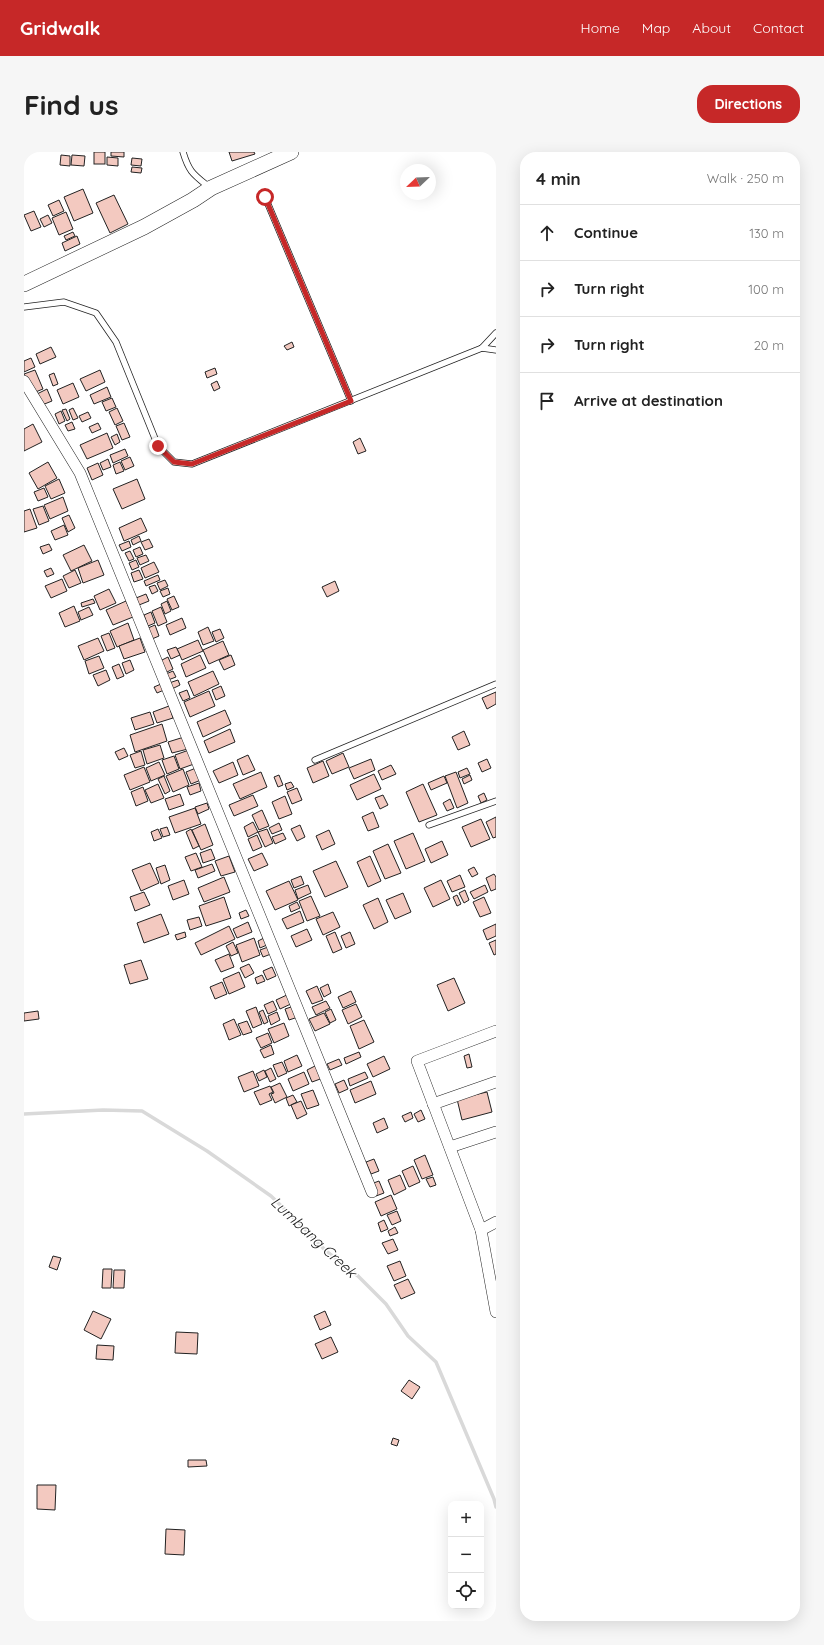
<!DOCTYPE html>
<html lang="en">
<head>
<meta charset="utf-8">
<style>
	:root { --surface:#fff; --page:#f6f6f6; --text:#222; --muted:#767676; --line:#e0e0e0; --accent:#c62828 }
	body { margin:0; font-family:Quicksand,sans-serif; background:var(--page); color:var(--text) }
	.controls { position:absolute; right:12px; bottom:12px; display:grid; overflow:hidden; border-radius:8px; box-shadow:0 4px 16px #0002 }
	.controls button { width:36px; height:36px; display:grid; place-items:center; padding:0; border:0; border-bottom:1px solid var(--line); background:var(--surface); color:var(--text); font:20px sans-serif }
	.compass { position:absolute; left:376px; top:12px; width:36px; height:36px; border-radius:50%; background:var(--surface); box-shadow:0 4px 16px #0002; rotate:247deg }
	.stop { position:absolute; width:12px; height:12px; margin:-9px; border:3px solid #c62828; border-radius:50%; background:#fff }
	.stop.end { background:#c62828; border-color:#fff; box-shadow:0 1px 4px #0008 }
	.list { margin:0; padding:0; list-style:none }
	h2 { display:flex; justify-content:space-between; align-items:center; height:52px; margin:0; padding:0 16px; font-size:17px }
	h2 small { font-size:13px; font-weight:400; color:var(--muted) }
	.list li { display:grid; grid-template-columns:26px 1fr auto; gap:12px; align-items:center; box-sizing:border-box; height:56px; padding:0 16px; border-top:1px solid var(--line) }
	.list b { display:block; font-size:15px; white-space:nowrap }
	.list em { font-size:13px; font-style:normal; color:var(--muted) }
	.icon { flex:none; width:22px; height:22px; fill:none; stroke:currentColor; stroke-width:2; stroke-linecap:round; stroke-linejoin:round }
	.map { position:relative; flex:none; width:472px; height:1469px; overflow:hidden; border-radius:16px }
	header { display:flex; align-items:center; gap:24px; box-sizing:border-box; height:56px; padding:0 20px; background:var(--accent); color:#fff }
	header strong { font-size:19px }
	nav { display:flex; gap:22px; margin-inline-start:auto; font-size:14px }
	.intro { display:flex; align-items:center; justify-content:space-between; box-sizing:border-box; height:96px; padding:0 24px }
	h1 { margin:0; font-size:28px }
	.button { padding:10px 18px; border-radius:16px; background:var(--accent); color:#fff; font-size:14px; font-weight:700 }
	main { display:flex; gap:24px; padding:0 24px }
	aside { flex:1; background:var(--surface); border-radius:16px; box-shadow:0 4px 16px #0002 }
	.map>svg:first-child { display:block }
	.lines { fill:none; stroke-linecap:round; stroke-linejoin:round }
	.stream { stroke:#d9d9d9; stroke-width:3.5 }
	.building { fill:#f3c9c0; stroke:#222 }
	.lane-casing { stroke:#222; stroke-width:7 }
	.street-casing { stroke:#222; stroke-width:12 }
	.secondary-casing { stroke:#222; stroke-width:16 }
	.lane { stroke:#fff; stroke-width:5.5 }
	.street { stroke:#fff; stroke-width:11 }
	.secondary { stroke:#fff; stroke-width:15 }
	.route { stroke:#c62828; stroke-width:5 }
	.labels { text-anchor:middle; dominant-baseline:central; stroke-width:3; stroke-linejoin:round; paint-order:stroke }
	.water-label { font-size:15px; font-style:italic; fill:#222; stroke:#fff }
</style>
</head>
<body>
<header>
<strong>Gridwalk</strong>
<nav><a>Home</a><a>Map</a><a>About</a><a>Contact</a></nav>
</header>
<div class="intro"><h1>Find us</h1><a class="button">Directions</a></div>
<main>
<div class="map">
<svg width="472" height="1469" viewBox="0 0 472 1469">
	<rect width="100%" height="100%" fill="#fff"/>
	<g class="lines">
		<polyline class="stream" points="0,962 79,958 118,959 183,999 247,1044 275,1071 302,1099 334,1124 362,1152 384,1184 412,1210 470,1347 472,1355"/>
	</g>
	<g class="building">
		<rect x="70" y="0" width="11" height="12"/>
		<polygon points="87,0 100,0 100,5 87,4"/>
		<polygon points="205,0 230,0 231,2 208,9"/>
		<polygon points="37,3 46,4 46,14 36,13"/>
		<polygon points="48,3 61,4 60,14 47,13"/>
		<polygon points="83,5 94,6 94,14 83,13"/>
		<polygon points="108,6 118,7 117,14 107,13"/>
		<polygon points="108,15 118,16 117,21 107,20"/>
		<polygon points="59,37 69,61 50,69 40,45"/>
		<polygon points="90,43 104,72 86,81 72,51"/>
		<polygon points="35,48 40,59 29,64 24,53"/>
		<polygon points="10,59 17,75 7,79 0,63"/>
		<polygon points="42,60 49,77 35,83 28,66"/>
		<polygon points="24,63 28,71 20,75 16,67"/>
		<polygon points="49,80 51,84 42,88 40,84"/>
		<polygon points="53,84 56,92 41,99 38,91"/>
		<polygon points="268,190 270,195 263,198 260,194"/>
		<polygon points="27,195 32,205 16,212 12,202"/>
		<polygon points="7,206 11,215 0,220 0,209"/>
		<polygon points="191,216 193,222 183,226 181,220"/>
		<polygon points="11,218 19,237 9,241 0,222"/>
		<polygon points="76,218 81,230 62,239 56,227"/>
		<polygon points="30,221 34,232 29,234 25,223"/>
		<polygon points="193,229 196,236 190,239 187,232"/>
		<polygon points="49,231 55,245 39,252 33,238"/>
		<polygon points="83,235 87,245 70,252 66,243"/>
		<polygon points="23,237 28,249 18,253 13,242"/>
		<polygon points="88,246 92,255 82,259 78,250"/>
		<polygon points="49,256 54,266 49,268 45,258"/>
		<polygon points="93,256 99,269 91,273 85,260"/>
		<polygon points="42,257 46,267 43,269 38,258"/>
		<polygon points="37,259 41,269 35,272 31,262"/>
		<polygon points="64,260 67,266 58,270 55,264"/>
		<polygon points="48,270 51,277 44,279 41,273"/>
		<polygon points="74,271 77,277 68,281 65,275"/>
		<polygon points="100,271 106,285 98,288 92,274"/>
		<polygon points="9,272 18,290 0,299 0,277"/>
		<polygon points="83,281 89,296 63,307 56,293"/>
		<polygon points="93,282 96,290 91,293 87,285"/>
		<polygon points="336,286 342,299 334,302 329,290"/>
		<polygon points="101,297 104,304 89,311 86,303"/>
		<polygon points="106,305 110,314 101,318 97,309"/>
		<polygon points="84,307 87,315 79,318 76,311"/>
		<polygon points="24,310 33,326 14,337 5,321"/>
		<polygon points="96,310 100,319 92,322 89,313"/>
		<polygon points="74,311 79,323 68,328 63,316"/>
		<polygon points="35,327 41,341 27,347 21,334"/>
		<polygon points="113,327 121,347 98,357 89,337"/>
		<polygon points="20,336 24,345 14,349 10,340"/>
		<polygon points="39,345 44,359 26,367 20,353"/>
		<polygon points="19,354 25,369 15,373 9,357"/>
		<polygon points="6,357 13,376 0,380 0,359"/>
		<polygon points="45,363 51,376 44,380 38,366"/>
		<polygon points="117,366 123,379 100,389 95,376"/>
		<polygon points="40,373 44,383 31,388 27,379"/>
		<polygon points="115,384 117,389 109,393 107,388"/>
		<polygon points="125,387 129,395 121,398 117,390"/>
		<polygon points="105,389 107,395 98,399 95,393"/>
		<polygon points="25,392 28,398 19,402 16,395"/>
		<polygon points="60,393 68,409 47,419 39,403"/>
		<polygon points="116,395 119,402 112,405 109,398"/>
		<polygon points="106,399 110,407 105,409 101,401"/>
		<polygon points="122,403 125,409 116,413 113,406"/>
		<polygon points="74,408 80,423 59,431 54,416"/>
		<polygon points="112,408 115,415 108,418 105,411"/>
		<polygon points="130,410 135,420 121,426 117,416"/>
		<polygon points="27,416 30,422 23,425 20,419"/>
		<polygon points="51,418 57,431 45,436 39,424"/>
		<polygon points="115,418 119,427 110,430 107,421"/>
		<polygon points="134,423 136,428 122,434 120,429"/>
		<polygon points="38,427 43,439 27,446 21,434"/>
		<polygon points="141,428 144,434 136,438 133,431"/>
		<polygon points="311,429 315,439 303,445 298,435"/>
		<polygon points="131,433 134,439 128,442 125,435"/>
		<polygon points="144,436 146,442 139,445 136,439"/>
		<polygon points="85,437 92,451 76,458 70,444"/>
		<polygon points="122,442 125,449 115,453 112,446"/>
		<polygon points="150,444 155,455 148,458 143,447"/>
		<polygon points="69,447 71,451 58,455 57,451"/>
		<polygon points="102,449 109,465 89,473 82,458"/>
		<polygon points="143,449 147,459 141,462 137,452"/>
		<polygon points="50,454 56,469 41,475 35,461"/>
		<polygon points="65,455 69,463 57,468 54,460"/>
		<polygon points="137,455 143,470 134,474 128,459"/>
		<polygon points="127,460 131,471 124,474 120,463"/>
		<polygon points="158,466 162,476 146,483 142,473"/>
		<polygon points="104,471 110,488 93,495 86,479"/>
		<polygon points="131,473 135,484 128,487 124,476"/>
		<polygon points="184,475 190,489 179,493 174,480"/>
		<polygon points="196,477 200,486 192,490 188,480"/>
		<polygon points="85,481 91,496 83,499 77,484"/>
		<polygon points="74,486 80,499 60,508 54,494"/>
		<polygon points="116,486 121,500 100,507 95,494"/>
		<polygon points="174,488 179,499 158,508 153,497"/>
		<polygon points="199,489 205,503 185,512 179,498"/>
		<polygon points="152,495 156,503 147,507 143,498"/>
		<polygon points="176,503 182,516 162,525 157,512"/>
		<polygon points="207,503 211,513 200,518 195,508"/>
		<polygon points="75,504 80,516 65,522 61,509"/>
		<polygon points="144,505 149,517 141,521 136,509"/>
		<polygon points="106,508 110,518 102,522 98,511"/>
		<polygon points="95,512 100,524 93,527 88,515"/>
		<polygon points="82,518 86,528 74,534 69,523"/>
		<polygon points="149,519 152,525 144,528 142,522"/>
		<polygon points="189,519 195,532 170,544 164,530"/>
		<polygon points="154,528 156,533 148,537 145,531"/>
		<polygon points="137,532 140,538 133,541 130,535"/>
		<polygon points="197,534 201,544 192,548 188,538"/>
		<polygon points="163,538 166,546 159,549 155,541"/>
		<polygon points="185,539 191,554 166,565 160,550"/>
		<polygon points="472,540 472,552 463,557 458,546"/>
		<polygon points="145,554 149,566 133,571 129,560"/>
		<polygon points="201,558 207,572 179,585 173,570"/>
		<polygon points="126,560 130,572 111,578 107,566"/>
		<polygon points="138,572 143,589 111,600 106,583"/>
		<polygon points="206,577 211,590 185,601 180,589"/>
		<polygon points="440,579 446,593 434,598 428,585"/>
		<polygon points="160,585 164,597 148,601 144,590"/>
		<polygon points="136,593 140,606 123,612 119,598"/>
		<polygon points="100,596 104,604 95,608 91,600"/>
		<polygon points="165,598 170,612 156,617 151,603"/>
		<polygon points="117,599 121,613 111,616 106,603"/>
		<polygon points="319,601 325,615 308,622 302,609"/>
		<polygon points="224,603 231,618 219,623 213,608"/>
		<polygon points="150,604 155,617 143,622 138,608"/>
		<polygon points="347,607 351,618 330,627 325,616"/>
		<polygon points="463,607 467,616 458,620 454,611"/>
		<polygon points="299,609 305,624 289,631 283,616"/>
		<polygon points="135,610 141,623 127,629 122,616"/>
		<polygon points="209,610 214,623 195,631 189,619"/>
		<polygon points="367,613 372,622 358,628 354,619"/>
		<polygon points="120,615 126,630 106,638 100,623"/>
		<polygon points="172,616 177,628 167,632 162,620"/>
		<polygon points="443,616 446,622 436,626 434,620"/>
		<polygon points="159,617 165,633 149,640 142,624"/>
		<polygon points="237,620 243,635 216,647 209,632"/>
		<polygon points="432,620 444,651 433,656 421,624"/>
		<polygon points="350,622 357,637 333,648 326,633"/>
		<polygon points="255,623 259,633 254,635 250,625"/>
		<polygon points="446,623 448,628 440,632 438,627"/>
		<polygon points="140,624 146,639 141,642 134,627"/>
		<polygon points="420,624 423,631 407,638 404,631"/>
		<polygon points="267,630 270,635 263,638 261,632"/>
		<polygon points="175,631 177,639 166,643 163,635"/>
		<polygon points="134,632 140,646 127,651 121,638"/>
		<polygon points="399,632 413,663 395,670 382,640"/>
		<polygon points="119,635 124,649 112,654 107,640"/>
		<polygon points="273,636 278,648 268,652 263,640"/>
		<polygon points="460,641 463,648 457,651 454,644"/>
		<polygon points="156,642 160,653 145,658 141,647"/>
		<polygon points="229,643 234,654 210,664 205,653"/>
		<polygon points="359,643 364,653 356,657 351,646"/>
		<polygon points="261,644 268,662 255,667 248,650"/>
		<polygon points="426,647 430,656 423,659 419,651"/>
		<polygon points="183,651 185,657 174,662 171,655"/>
		<polygon points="171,656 177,672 151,681 145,665"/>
		<polygon points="238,658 245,674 235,678 228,663"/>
		<polygon points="349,660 355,675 344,679 338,665"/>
		<polygon points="472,665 472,685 469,686 462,670"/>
		<polygon points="457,667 466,687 447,695 438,675"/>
		<polygon points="229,670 234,680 224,685 220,675"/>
		<polygon points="255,671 258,678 248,682 245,676"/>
		<polygon points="181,672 189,693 177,698 168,678"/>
		<polygon points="276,673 281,685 273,689 267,677"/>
		<polygon points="143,675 146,683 139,685 136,677"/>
		<polygon points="134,677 138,686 130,689 127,680"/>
		<polygon points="167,677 175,694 169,697 162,680"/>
		<polygon points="243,677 249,691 241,695 234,680"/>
		<polygon points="305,678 311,692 298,698 292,684"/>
		<polygon points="259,681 262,687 251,692 248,685"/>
		<polygon points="389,681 401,709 382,717 370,689"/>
		<polygon points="233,683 238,695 229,699 224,687"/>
		<polygon points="418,689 424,703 407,711 401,697"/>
		<polygon points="364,692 377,721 361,727 349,699"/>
		<polygon points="187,697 191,707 179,711 176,701"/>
		<polygon points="172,701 178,715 167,719 161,705"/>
		<polygon points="238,701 244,713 230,719 224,707"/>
		<polygon points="205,704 211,720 197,724 191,709"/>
		<polygon points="346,704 357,729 344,735 333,710"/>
		<polygon points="312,709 324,735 301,745 289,719"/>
		<polygon points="126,711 135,731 117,739 108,718"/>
		<polygon points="188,712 191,719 174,726 171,718"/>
		<polygon points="141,713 146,728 137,732 132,716"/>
		<polygon points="450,715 454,722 448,725 444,718"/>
		<polygon points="470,722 472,725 472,737 467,739 462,726"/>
		<polygon points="436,723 441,735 428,740 423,729"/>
		<polygon points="277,724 280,732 270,736 267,728"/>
		<polygon points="200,725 206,740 180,750 174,736"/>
		<polygon points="160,728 165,742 149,748 144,734"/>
		<polygon points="417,728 426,747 409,755 400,736"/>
		<polygon points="265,729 274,748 251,758 242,739"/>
		<polygon points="284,733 287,741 274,747 271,738"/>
		<polygon points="461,733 464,740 450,747 446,740"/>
		<polygon points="441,738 445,748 440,751 435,741"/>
		<polygon points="120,740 126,753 111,759 106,745"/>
		<polygon points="379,741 387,760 371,767 362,748"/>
		<polygon points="433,743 437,752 433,754 429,745"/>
		<polygon points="287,744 296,764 283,769 275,749"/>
		<polygon points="200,745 207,766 182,774 175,754"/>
		<polygon points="460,745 467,761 456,765 449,750"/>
		<polygon points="354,746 364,770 350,777 339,753"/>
		<polygon points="273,750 276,756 267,760 265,754"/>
		<polygon points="222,758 225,764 217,767 215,761"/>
		<polygon points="276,759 280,770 263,777 258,767"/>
		<polygon points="309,760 316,775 299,783 292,767"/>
		<polygon points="137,762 145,782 120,791 113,771"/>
		<polygon points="175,765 178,774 166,778 163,768"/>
		<polygon points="224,770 228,780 213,786 209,777"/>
		<polygon points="472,772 472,784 463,788 459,778"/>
		<polygon points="205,774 211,787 177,803 171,791"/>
		<polygon points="283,777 288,788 272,795 267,784"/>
		<polygon points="161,780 162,785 153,788 151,783"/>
		<polygon points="311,780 318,797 309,801 302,784"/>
		<polygon points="326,780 331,792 322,796 317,784"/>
		<polygon points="230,786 236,803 218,810 212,793"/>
		<polygon points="240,786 243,793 236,796 234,789"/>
		<polygon points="472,788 472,802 470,803 465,791"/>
		<polygon points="209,790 214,801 207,804 202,794"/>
		<polygon points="244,795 247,802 239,805 236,798"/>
		<polygon points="205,802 210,815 197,820 191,808"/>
		<polygon points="117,808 124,827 106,832 100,813"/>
		<polygon points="225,812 230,821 221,826 216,816"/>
		<polygon points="248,815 252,824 243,828 239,819"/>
		<polygon points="215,820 221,835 205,842 199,827"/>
		<polygon points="238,823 241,829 233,832 231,826"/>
		<polygon points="430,826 441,851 424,859 413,833"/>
		<polygon points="198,830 203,842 191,847 186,835"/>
		<polygon points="304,832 307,841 300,845 296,836"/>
		<polygon points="293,834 299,848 288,852 282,839"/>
		<polygon points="327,839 332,850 319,856 314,845"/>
		<polygon points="265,842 269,851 256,857 252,848"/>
		<polygon points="249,849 253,858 244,862 240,853"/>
		<polygon points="302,849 306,856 292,863 288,855"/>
		<polygon points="332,852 338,865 324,872 318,858"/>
		<polygon points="270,854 274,865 265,868 261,857"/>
		<polygon points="232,855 238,872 229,876 222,859"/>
		<polygon points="307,857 312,868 306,871 301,860"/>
		<polygon points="239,858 244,870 240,872 235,860"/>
		<polygon points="14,859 15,867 0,869 0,861"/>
		<polygon points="253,860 256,868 247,873 244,864"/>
		<polygon points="300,861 306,872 291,879 285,867"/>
		<polygon points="210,867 217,883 205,888 199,872"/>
		<polygon points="340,868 350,890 335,897 326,874"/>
		<polygon points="223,869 228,880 219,883 214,872"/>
		<polygon points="260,871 265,884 250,891 244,877"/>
		<polygon points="244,881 248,891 237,896 232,886"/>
		<polygon points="247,893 250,902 240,906 236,898"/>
		<polygon points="335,900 337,905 322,912 320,906"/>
		<polygon points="445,902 448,915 443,916 440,904"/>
		<polygon points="273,903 278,914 264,920 260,909"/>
		<polygon points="360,904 366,917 349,925 343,912"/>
		<polygon points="315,907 318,913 306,918 303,912"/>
		<polygon points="258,910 263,921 254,925 249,913"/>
		<polygon points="293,913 299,926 288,930 283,918"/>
		<polygon points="247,916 252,927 246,930 241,919"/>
		<polygon points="240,918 243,925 235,929 232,922"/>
		<polygon points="229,919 235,934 220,940 214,925"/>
		<polygon points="280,920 285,932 269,939 264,927"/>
		<polygon points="341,920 344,926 326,934 324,927"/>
		<polygon points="320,928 324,937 315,941 311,932"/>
		<polygon points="347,929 352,942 331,951 326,938"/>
		<polygon points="256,931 263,945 251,951 247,942 250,941 247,935"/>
		<polygon points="246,934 249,940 245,942 248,948 236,953 230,940"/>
		<polygon points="289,938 295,953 283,957 277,942"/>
		<polygon points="463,940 468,960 438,968 433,947"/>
		<polygon points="269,943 273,950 265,954 262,946"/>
		<polygon points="277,949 283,962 273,967 267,953"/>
		<polygon points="397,958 401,967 394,970 390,962"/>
		<polygon points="387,960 389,966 381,970 378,964"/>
		<polygon points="360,966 364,976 353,981 349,971"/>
		<polygon points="401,1003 409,1023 398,1027 390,1008"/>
		<polygon points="350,1007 355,1019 347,1022 342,1010"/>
		<polygon points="389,1014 396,1030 385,1035 378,1019"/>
		<polygon points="376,1023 382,1037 370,1043 364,1028"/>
		<polygon points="409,1025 412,1033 406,1035 402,1027"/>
		<polygon points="355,1029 360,1041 352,1044 347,1032"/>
		<polygon points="367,1043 373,1057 357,1064 351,1050"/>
		<polygon points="373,1059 377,1069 368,1073 363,1063"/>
		<polygon points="360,1068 364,1077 357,1080 354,1071"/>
		<polygon points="371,1075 374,1081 366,1084 364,1079"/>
		<polygon points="369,1087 374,1098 364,1102 358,1091"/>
		<polygon points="29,1104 37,1106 33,1118 25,1115"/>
		<polygon points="376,1109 382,1124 370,1129 363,1114"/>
		<polygon points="79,1117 88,1117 87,1136 78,1136"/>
		<polygon points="90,1118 101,1118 100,1136 89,1136"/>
		<polygon points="384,1127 391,1141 377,1147 370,1133"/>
		<polygon points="69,1159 87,1167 77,1187 60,1178"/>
		<polygon points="301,1159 307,1173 296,1178 290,1164"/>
		<polygon points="152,1180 174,1181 173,1202 151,1201"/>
		<polygon points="307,1185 314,1200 298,1207 291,1192"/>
		<polygon points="73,1193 90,1194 89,1208 72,1207"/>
		<polygon points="385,1228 396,1235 388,1247 377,1239"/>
		<polygon points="369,1286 375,1288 373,1294 367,1292"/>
		<polygon points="164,1308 182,1308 183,1314 164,1315"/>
		<polygon points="13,1333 32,1333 31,1358 13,1357"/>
		<polygon points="142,1377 161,1378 160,1403 141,1402"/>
	</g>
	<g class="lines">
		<defs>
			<g id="lane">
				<path d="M 159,0 C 165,20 169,22 185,35"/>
				<polyline points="241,45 327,249"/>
				<polyline points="0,155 40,150 72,161 92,190 134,294 150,310 168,312 458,196 472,181"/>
				<polyline points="458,196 472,198"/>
				<polyline points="291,608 472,532"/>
				<polyline points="405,673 472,649"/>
			</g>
			<g id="street">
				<polyline points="0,229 56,321 348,1040"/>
				<polyline points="472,879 393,909 457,1078 472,1160"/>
				<polyline points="409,952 472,930"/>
				<polyline points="426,995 472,980"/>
				<polyline points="457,1078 472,1070"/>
			</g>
			<polyline id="secondary" points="0,132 120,75 169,48 187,36 267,0"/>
		</defs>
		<use href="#lane" class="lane-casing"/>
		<use href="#street" class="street-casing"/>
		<use href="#secondary" class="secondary-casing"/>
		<use href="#lane" class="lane"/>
		<use href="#street" class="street"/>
		<use href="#secondary" class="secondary"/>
	</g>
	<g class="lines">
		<polyline class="route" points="134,294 150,310 168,312 327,249 241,45"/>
	</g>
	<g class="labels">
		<g class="water-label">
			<text transform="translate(290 1085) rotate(43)">Lumbang Creek</text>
		</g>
	</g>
</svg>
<div class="controls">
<button>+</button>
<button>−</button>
<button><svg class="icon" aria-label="locate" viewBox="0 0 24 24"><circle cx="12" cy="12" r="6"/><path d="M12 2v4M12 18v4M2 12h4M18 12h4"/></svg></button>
</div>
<svg class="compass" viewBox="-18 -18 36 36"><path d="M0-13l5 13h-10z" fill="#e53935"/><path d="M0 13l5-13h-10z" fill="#767676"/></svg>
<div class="stop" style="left:241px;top:45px"></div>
<div class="stop end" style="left:134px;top:294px"></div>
</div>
<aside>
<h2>4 min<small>Walk · 250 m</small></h2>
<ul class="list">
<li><svg class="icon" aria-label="ahead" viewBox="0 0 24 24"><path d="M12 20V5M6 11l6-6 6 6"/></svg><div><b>Continue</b></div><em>130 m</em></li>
<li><svg class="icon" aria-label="right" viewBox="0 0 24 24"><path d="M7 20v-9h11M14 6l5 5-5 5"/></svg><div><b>Turn right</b></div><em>100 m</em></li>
<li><svg class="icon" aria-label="right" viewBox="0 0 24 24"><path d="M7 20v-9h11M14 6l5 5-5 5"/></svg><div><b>Turn right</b></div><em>20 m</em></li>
<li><svg class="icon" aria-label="arrive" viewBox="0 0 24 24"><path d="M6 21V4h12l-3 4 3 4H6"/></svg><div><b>Arrive at destination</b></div></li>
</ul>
</aside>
</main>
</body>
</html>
